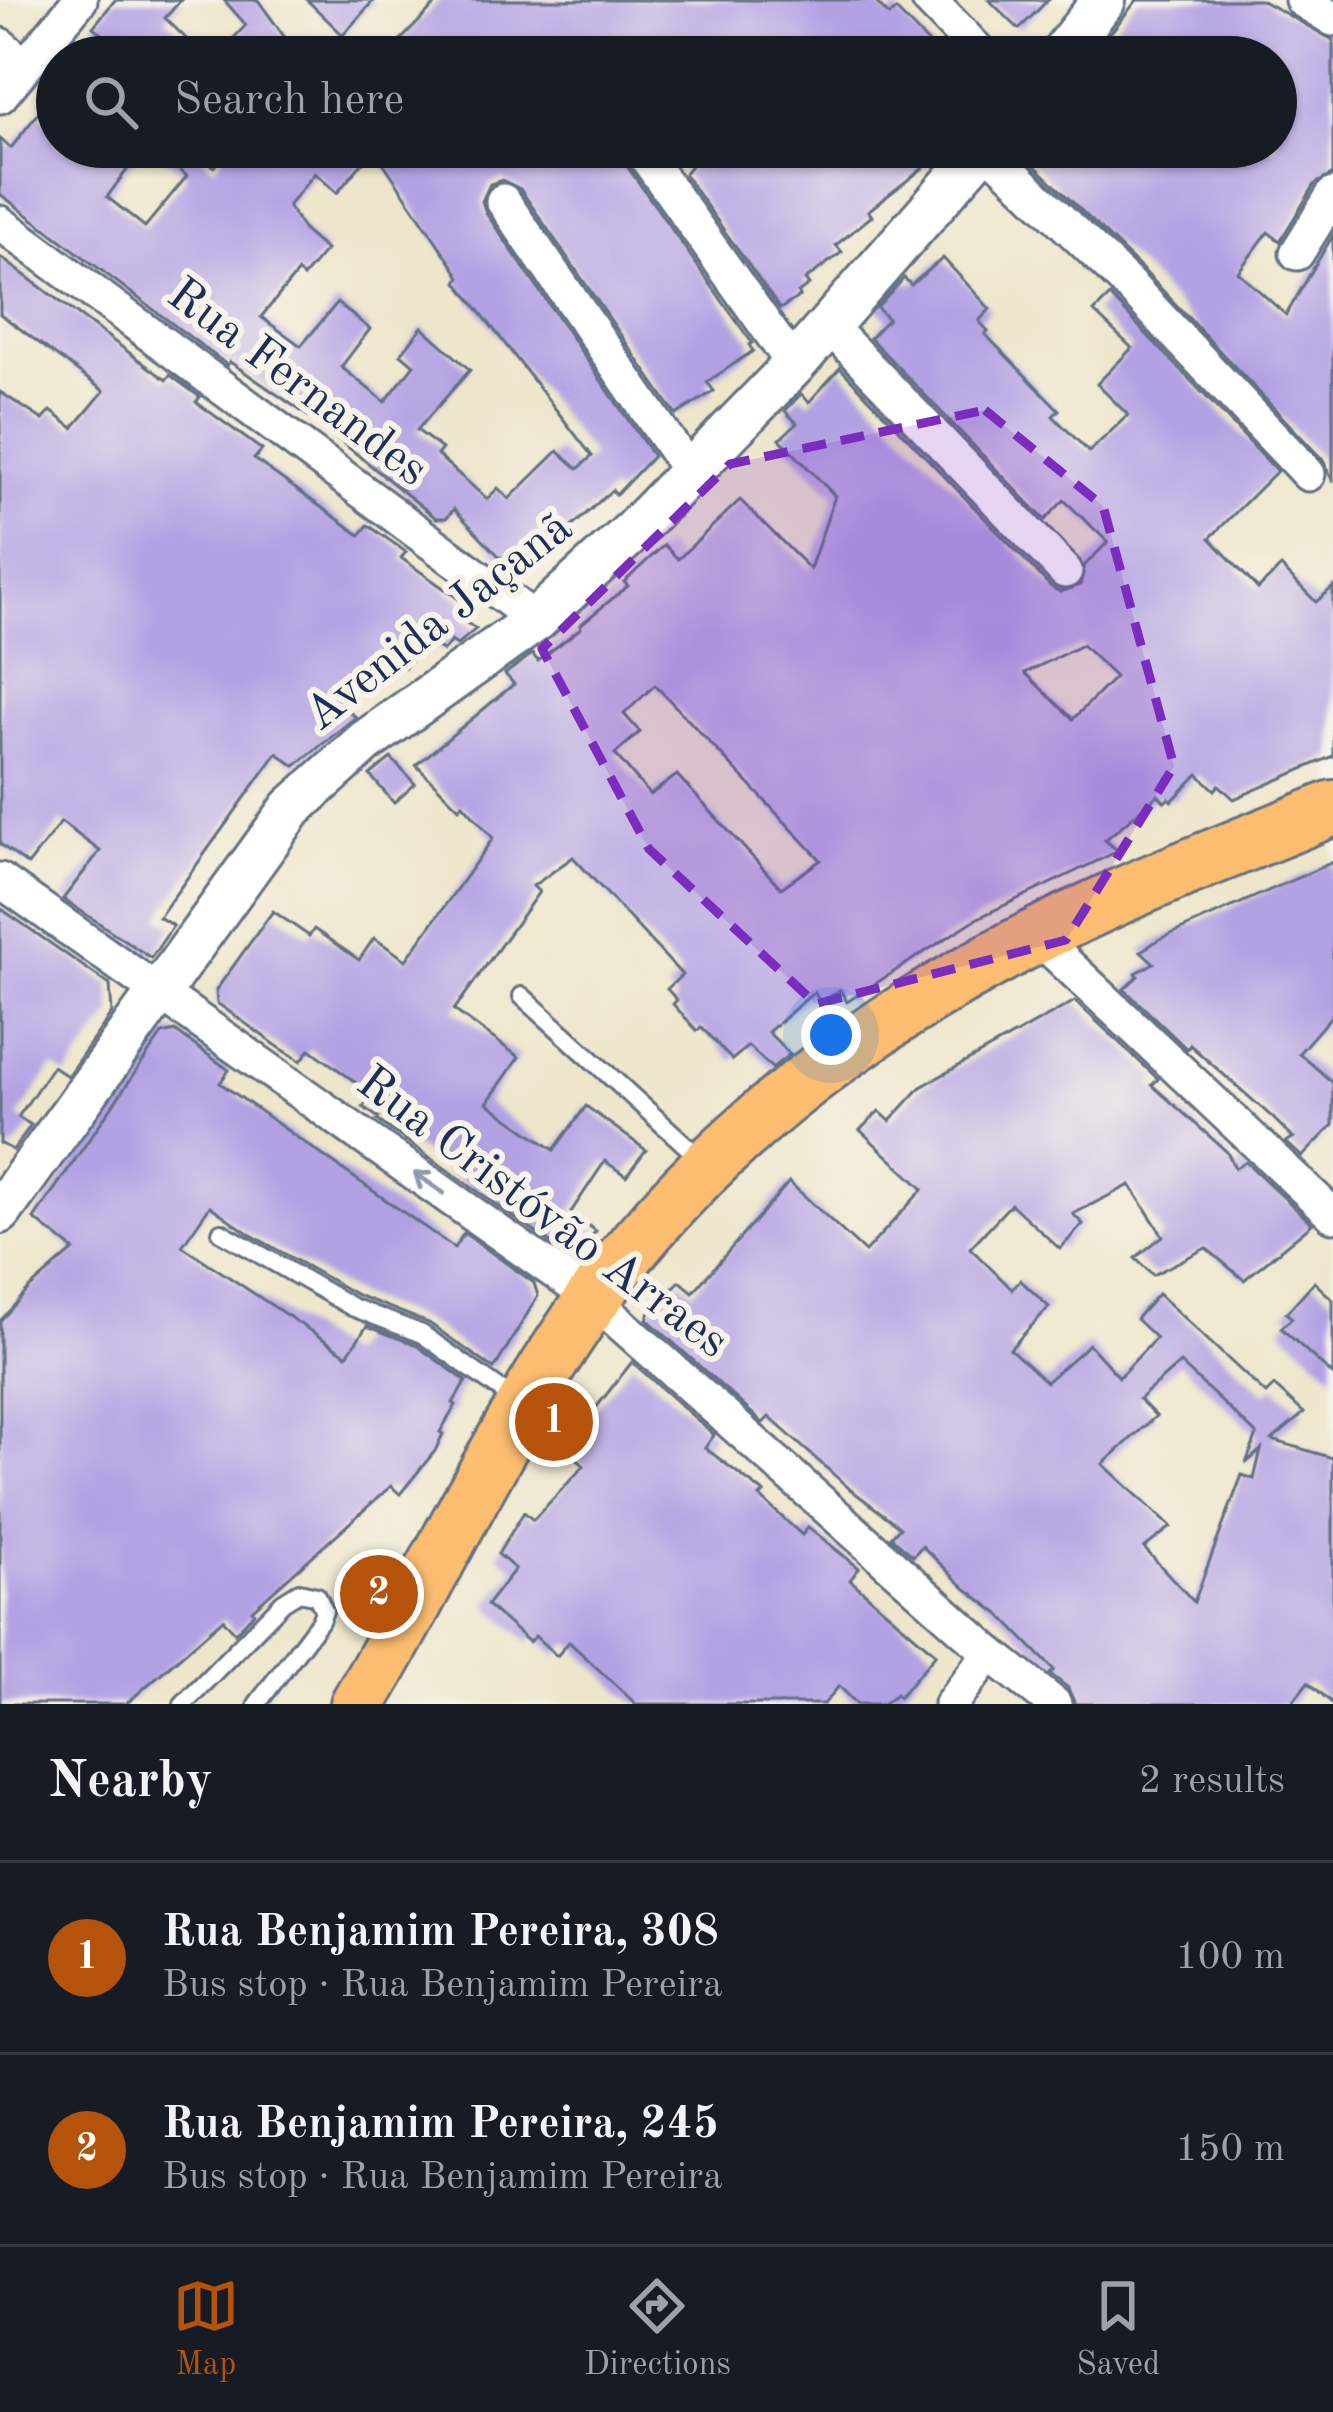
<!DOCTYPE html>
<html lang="en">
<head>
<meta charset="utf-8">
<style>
	:root { --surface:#171b24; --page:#20242c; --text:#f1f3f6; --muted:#9ea1a6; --line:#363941; --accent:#b45309 }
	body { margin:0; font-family:"Old Standard TT",serif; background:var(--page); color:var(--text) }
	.you { position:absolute; left:831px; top:1035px; width:42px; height:42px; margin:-30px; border:9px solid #fff; border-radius:50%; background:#1a73e8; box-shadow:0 0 0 18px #1a73e833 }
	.badge { display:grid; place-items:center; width:78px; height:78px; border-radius:50%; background:var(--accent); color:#fff; font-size:39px; font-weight:700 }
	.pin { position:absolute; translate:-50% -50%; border:6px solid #fff; box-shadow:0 3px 12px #0006 }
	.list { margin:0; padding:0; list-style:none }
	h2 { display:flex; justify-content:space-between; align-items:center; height:156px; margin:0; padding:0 48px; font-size:51px }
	h2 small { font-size:39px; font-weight:400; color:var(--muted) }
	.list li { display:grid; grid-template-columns:78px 1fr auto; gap:36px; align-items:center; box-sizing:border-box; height:192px; padding:0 48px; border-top:3px solid var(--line) }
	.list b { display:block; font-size:45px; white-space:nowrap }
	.list p { margin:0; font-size:39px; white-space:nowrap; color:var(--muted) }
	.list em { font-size:39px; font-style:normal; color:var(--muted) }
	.icon { flex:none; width:66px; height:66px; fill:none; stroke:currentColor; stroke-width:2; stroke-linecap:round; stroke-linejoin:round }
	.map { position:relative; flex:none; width:1333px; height:1704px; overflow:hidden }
	.search { position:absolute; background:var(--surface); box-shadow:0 3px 9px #0004; left:36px; right:36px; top:36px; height:132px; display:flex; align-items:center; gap:30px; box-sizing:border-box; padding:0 42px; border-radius:66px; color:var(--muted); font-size:45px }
	.sheet { height:540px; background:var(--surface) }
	nav { display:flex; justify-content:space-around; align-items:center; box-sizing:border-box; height:168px; border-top:3px solid var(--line); background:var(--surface); font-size:33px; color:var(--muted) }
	nav a { display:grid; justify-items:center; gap:6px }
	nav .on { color:var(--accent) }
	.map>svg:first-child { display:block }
	.building { fill:#b2a2e4; fill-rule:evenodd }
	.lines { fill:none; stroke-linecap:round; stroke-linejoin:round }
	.service-casing { stroke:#646f84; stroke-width:22 }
	.minor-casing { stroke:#646f84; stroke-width:39 }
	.tertiary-casing { stroke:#646f84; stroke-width:48 }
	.primary-casing { stroke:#646f84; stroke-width:60 }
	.service { stroke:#fff; stroke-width:16 }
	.minor { stroke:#fff; stroke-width:33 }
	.tertiary { stroke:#fff; stroke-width:42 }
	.primary { stroke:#fcbd6f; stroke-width:54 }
	.oneway { stroke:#8d97ae }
	.marked { fill:#7b2cbf; fill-opacity:0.2; stroke:#7b2cbf; stroke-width:9; stroke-dasharray:24 15; stroke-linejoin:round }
	.labels { text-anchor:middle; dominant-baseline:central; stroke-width:12; stroke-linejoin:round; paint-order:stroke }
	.street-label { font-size:48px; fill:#1b2f5e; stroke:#f7f3e8 }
</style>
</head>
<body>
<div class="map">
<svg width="1333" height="1704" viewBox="0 0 1333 1704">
	<rect width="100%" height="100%" fill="#f7f3e8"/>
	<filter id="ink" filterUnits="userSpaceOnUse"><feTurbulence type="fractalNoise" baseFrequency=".00833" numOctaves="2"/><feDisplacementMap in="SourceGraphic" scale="24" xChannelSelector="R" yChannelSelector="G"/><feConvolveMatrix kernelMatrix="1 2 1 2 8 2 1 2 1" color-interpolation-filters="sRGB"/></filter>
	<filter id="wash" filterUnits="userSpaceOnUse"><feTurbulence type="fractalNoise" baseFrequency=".004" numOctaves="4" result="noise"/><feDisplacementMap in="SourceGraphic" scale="48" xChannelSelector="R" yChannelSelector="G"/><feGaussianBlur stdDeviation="2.7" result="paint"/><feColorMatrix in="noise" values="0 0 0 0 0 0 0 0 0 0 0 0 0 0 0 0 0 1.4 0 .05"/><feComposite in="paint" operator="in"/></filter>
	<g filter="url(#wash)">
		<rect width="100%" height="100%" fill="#ede6ca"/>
		<g id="blocks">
			<g class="building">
				<polygon points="115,0 181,0 165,18 205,57 86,57 105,36 93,27"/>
				<polygon points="224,0 258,0 299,57 216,57 246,25"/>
				<polygon points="307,0 374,0 343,35"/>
				<polygon points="440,0 874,0 889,16 896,10 942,57 384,57"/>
				<polygon points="989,0 1048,0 1019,29"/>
				<polygon points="1137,0 1261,0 1333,40 1333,174 1315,184 1280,241 1268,232 1238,272 1286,315 1333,235 1333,482 1323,460 1148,275 1024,155 1031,147 1276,147 1276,57 1133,57 1107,37"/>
				<path d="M 38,113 L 57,128 L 57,147 L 144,147 L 107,197 L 145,227 L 187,176 L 150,147 L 190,147 L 214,167 L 230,147 L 618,147 L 622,159 L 752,343 L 749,345 L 753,351 L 707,382 L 714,391 L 676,415 L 520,189 L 502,180 L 490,184 L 482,201 L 486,213 L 653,456 L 616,495 L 612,490 L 518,576 L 454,509 L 446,518 L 436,518 L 317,422 L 230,362 L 227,365 L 0,194 L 0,139 L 11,148 ZM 374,149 L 457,272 L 460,277 L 457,282 L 592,456 L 578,469 L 558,451 L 509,499 L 498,488 L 487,499 L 437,455 L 442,449 L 417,430 L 470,370 L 422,327 L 401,354 L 414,365 L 385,402 L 341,367 L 370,329 L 337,303 L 301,346 L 261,317 L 298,272 L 303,277 L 326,250 L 305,232 L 288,206 L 315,173 L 337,193 Z"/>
				<polygon points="706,147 950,147 868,211 872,216 836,245 842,252 805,280 809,285 798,293 800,296 780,309 684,174"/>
				<polygon points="0,257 166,380 170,375 200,397 196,402 262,450 254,459 360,535 368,525 406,552 401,558 473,609 465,622 476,629 457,645 451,641 443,651 426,639 405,668 381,650 341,706 356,717 295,766 277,753 159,917 173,926 151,958 63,899 100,851 61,822 28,865 0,844 0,392 43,420 51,411 73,428 104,391 0,314"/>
				<path d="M 943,258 L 990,309 L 979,321 L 988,331 L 985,334 L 1059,410 L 1053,416 L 1089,452 L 1128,415 L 1097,384 L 1132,348 L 1094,312 L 1110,296 L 1277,471 L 1210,538 L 1258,589 L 1281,567 L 1316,602 L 1333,587 L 1333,756 L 1234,799 L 1219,785 L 1215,790 L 1198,774 L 1172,801 L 1169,798 L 1165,802 L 1158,795 L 1105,840 L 1118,851 L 976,919 L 847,1002 L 840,990 L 821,1003 L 814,992 L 768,1032 L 790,1054 L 772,1068 L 748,1046 L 732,1060 L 701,1027 L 697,1031 L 673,1004 L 677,1000 L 667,989 L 682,975 L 573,857 L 533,886 L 539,892 L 454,1010 L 519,1057 L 487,1103 L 554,1150 L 586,1106 L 646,1150 L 626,1176 L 605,1161 L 571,1212 L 596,1231 L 573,1259 L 377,1120 L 379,1118 L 363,1107 L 372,1094 L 310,1049 L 301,1061 L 277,1046 L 217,1003 L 216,990 L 273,911 L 309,936 L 314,929 L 359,960 L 374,938 L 406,960 L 493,838 L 463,804 L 459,808 L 416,765 L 514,684 L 505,674 L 532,654 L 538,661 L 581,628 L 580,625 L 628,586 L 624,582 L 664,545 L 678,559 L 740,500 L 810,569 L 835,496 L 780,439 L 797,423 L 785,411 L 801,394 L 809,402 L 840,368 L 1050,586 L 1060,592 L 1080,585 L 1085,565 L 1108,542 L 1064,500 L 1045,520 L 870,338 L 888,319 L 877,308 L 904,278 L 911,285 ZM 1082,645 L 1115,677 L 1073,719 L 1025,673 ZM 655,685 L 675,706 L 821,860 L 781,888 L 677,775 L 650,795 L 615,754 L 640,732 L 624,714 Z"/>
				<polygon points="391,758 415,784 394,803 370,775"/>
				<polygon points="1333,862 1333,1014 1299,1053 1333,1083 1333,1125 1302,1157 1286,1142 1293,1138 1271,1116 1190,1045 1187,1049 1124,989 1138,976 1136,973 1154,963 1141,951 1160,939"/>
				<polygon points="0,908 110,985 112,1013 67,1076 53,1066 18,1117 31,1125 13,1150 0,1143"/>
				<path d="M 1075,1001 L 1158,1079 L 1152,1085 L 1227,1152 L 1235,1168 L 1246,1162 L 1312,1224 L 1244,1280 L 1206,1248 L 1153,1275 L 1135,1258 L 1163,1236 L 1130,1185 L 1073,1214 L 1083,1224 L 1060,1249 L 1011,1204 L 970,1248 L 1012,1289 L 1020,1280 L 1049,1307 L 1010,1349 L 1046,1382 L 1089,1344 L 1119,1377 L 1156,1338 L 1136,1319 L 1158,1294 L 1266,1394 L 1274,1386 L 1304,1413 L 1272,1440 L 1333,1458 L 1333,1704 L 1308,1682 L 1291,1704 L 1075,1704 L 1068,1688 L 1050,1674 L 1054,1670 L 999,1614 L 965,1588 L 922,1546 L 913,1556 L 891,1537 L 900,1527 L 850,1489 L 769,1417 L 763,1423 L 647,1319 L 651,1310 L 680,1281 L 693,1292 L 789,1182 L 865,1252 L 923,1189 L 860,1130 L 879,1111 L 890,1121 L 921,1087 ZM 1180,1363 L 1257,1435 L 1246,1463 L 1261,1450 L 1254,1479 L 1242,1475 L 1194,1602 L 1144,1548 L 1171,1527 L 1103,1464 L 1156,1416 L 1139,1399 Z"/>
				<polygon points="175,1031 229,1070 220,1083 454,1248 464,1233 534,1283 538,1296 494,1369 429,1323 357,1295 248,1233 210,1206 182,1246 347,1355 367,1326 416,1345 466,1381 453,1403 456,1405 440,1432 443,1434 435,1451 400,1494 391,1486 252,1610 254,1613 235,1633 223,1619 126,1704 0,1704 0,1321 30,1288 74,1250 34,1219 162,1034"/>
				<polygon points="1314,1282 1333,1300 1333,1375 1281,1328 1292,1318 1286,1313"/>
				<polygon points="632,1362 714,1435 705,1448 764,1493 760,1497 802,1535 808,1527 859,1568 850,1580 936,1654 899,1697 896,1694 883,1704 857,1704 839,1686 824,1704 636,1704 569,1642 557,1656 535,1636 529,1642 487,1605 515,1569 498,1554 524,1512 533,1520 584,1466 565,1447"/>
			</g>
		</g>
	</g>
	<g filter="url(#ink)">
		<use href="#blocks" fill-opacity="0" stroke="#646f84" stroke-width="3"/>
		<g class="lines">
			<defs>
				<g id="service">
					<polyline points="522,996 703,1161"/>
					<polyline points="221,1232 352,1307 422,1334 519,1403"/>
					<polyline points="183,1704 283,1602 299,1592 317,1596 324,1611 320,1621 257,1704"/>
				</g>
				<g id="minor">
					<polyline points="929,0 984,57"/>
					<polyline points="1302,0 1333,19"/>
					<polyline points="0,45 25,66"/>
					<polyline points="0,96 80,0"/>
					<polyline points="639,147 794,365"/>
					<polyline points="985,147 1133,289 1308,474"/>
					<polyline points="503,201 691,474"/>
					<polyline points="0,223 536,620"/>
					<polyline points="1297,253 1333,195"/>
					<polyline points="829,326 1065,571"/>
					<polyline points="0,880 593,1299 990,1653 1054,1704"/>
					<polyline points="1038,937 1333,1215"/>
					<polyline points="951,1704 990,1653"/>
				</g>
				<g id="tertiary">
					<polyline points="1059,57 1104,0"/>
					<polyline points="0,1212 292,808 365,742 536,620 632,532 794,365 984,147"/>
				</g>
				<path id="primary" d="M 358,1704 C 438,1569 503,1424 595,1296 C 724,1118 908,993 1107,902 C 1181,868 1258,840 1333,808"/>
			</defs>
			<use href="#service" class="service-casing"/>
			<use href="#minor" class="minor-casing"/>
			<use href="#tertiary" class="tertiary-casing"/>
			<use href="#primary" class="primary-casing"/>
			<use href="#service" class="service"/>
			<use href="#minor" class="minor"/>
			<use href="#tertiary" class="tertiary"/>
			<use href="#primary" class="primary"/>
		</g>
		<defs><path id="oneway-shaft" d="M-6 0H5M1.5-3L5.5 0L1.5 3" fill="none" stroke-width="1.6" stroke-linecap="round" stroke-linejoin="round" transform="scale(3)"/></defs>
		<use class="oneway" href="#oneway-shaft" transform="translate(429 1183) rotate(-145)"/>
	</g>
	<path class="marked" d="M 985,410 L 1103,506 L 1174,766 L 1066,940 L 816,1004 L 649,849 L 542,649 L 730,464 Z"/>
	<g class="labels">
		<g class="street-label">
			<text transform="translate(297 383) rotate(37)">Rua Fernandes</text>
			<text transform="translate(439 622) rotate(-38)">Avenida Jaçanã</text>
			<text transform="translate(542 1213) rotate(37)">Rua Cristóvão Arraes</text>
		</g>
	</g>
</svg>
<div class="you"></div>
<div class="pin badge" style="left:554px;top:1422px">1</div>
<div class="pin badge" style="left:379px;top:1594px">2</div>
<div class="search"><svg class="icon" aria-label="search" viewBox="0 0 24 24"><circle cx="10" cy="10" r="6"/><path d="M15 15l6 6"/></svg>Search here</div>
</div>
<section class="sheet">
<h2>Nearby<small>2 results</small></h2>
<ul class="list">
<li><span class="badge">1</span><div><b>Rua Benjamim Pereira, 308</b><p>Bus stop · Rua Benjamim Pereira</p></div><em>100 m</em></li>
<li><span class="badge">2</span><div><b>Rua Benjamim Pereira, 245</b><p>Bus stop · Rua Benjamim Pereira</p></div><em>150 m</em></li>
</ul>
</section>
<nav>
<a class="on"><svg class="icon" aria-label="map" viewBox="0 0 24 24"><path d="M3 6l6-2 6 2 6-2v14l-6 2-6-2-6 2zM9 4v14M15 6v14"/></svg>Map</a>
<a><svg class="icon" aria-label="directions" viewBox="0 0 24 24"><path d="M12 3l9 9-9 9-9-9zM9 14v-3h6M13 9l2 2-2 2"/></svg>Directions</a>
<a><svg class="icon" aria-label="saved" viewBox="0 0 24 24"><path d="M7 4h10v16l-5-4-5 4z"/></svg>Saved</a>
</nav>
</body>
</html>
